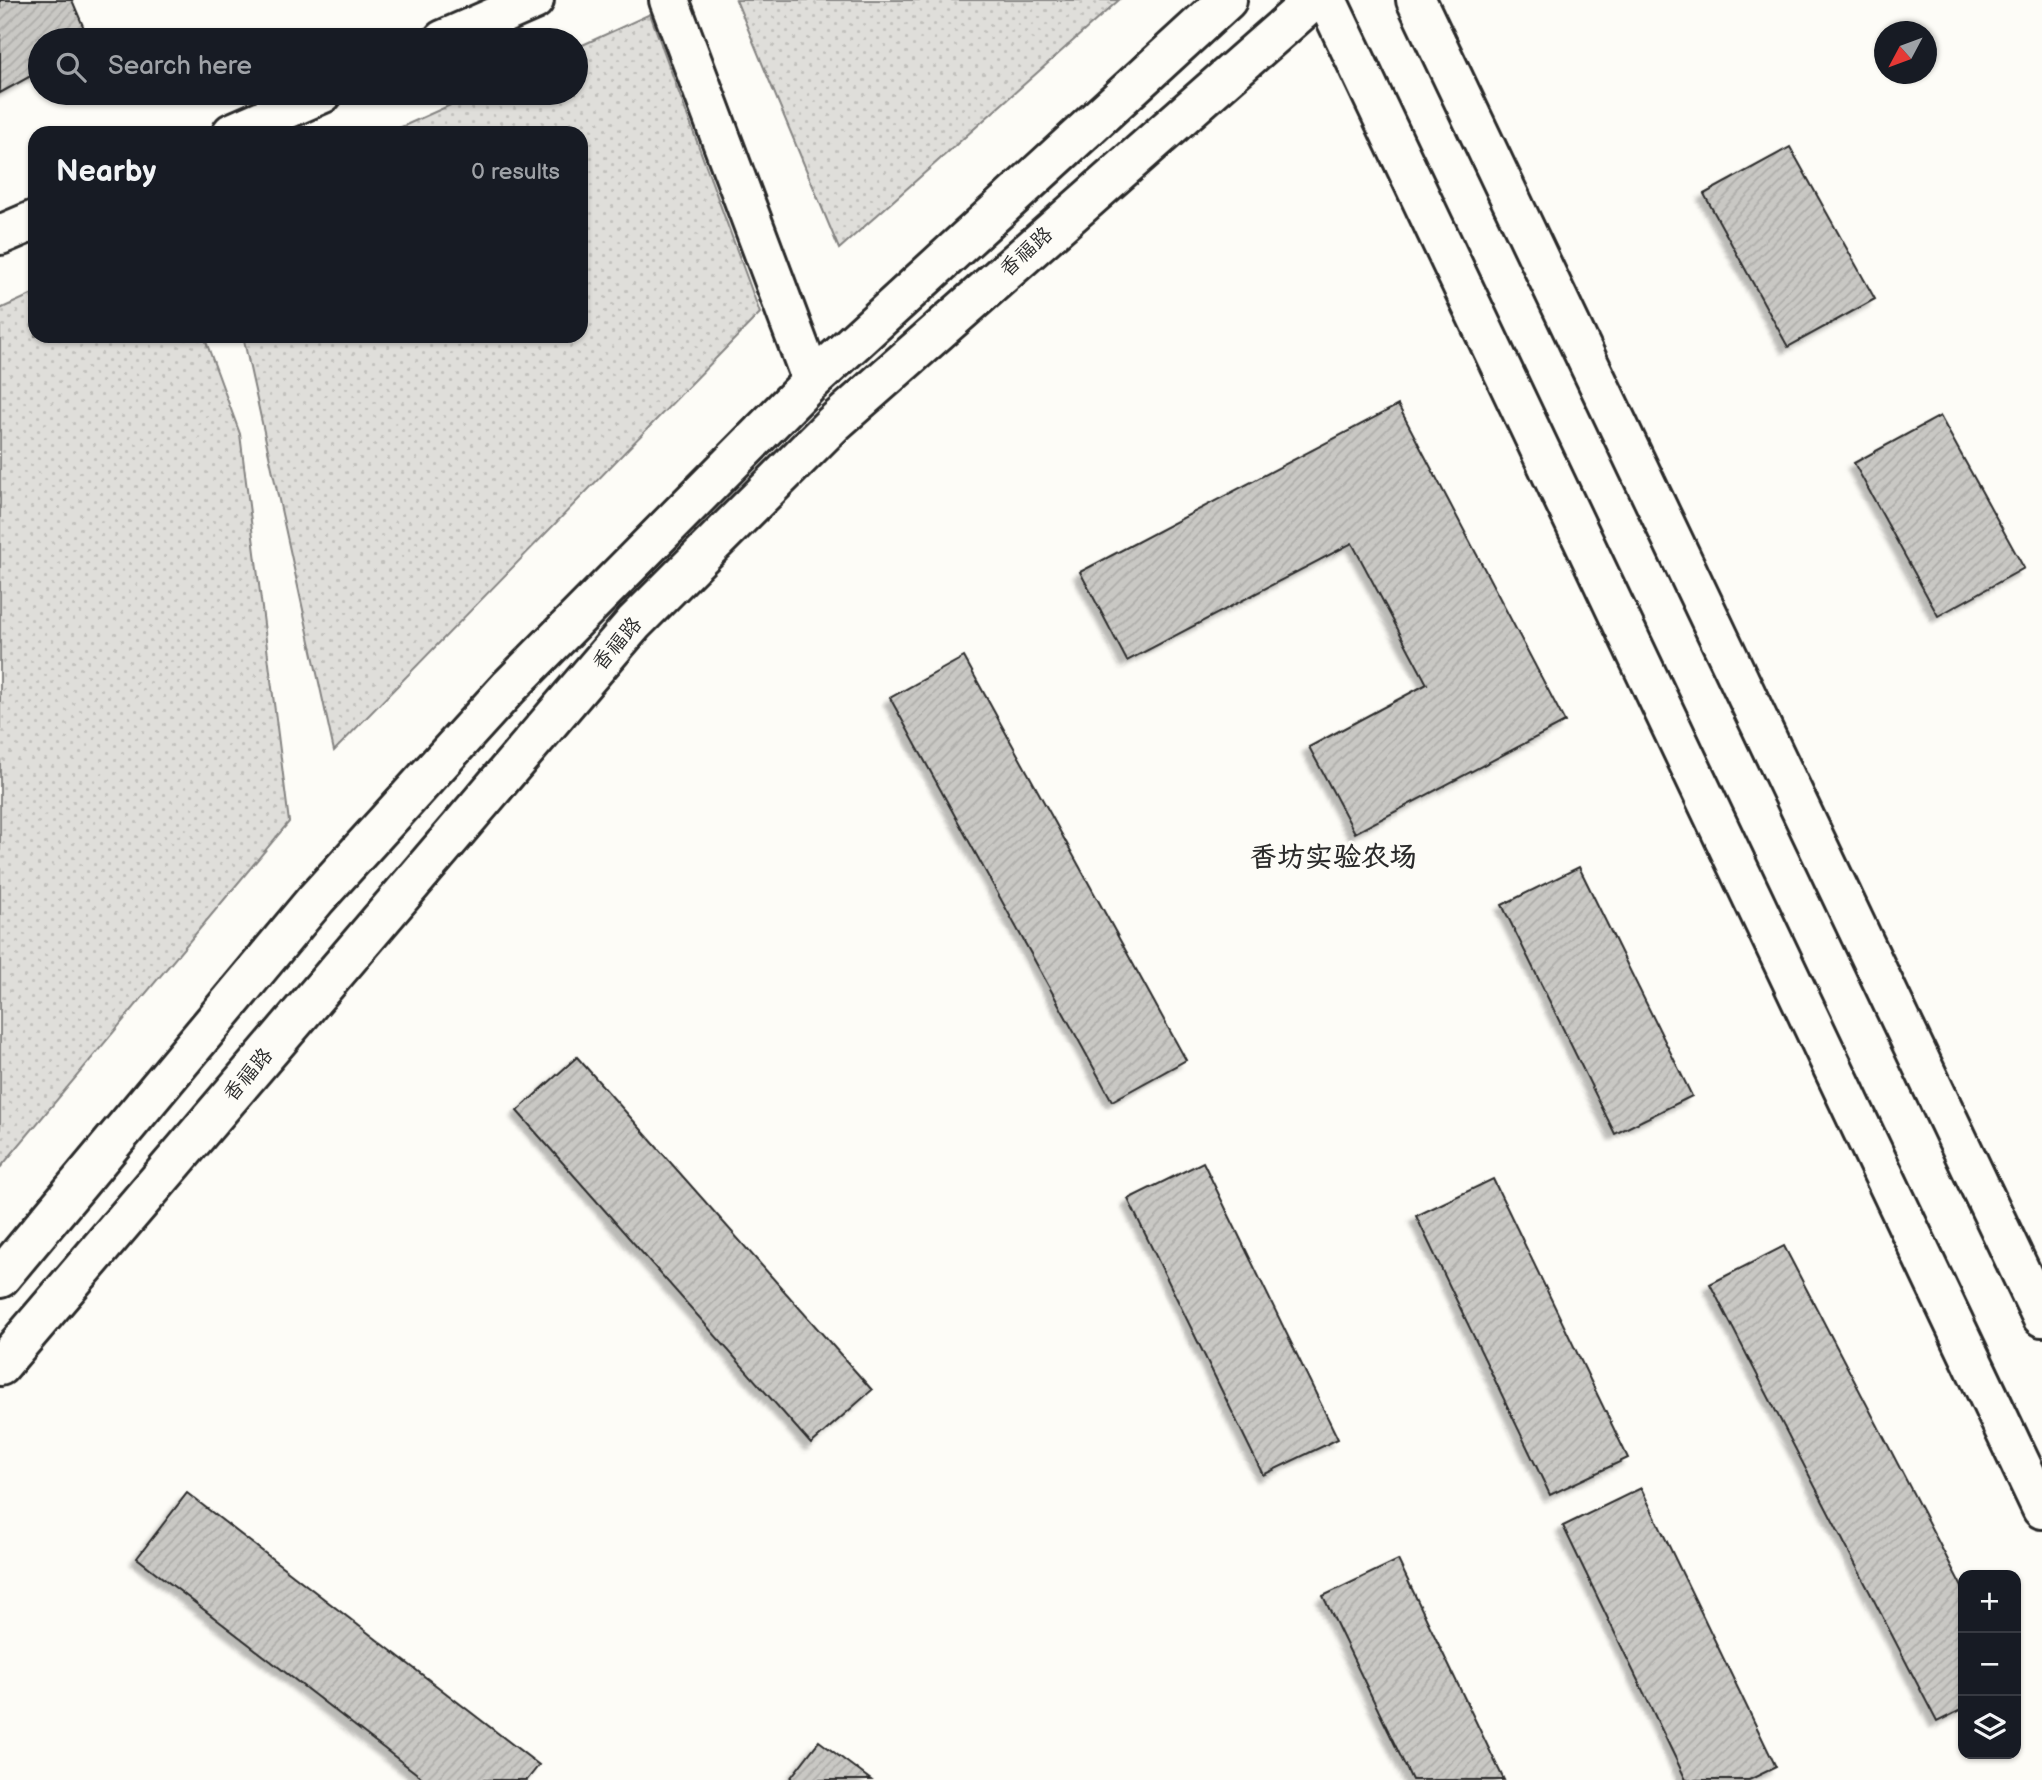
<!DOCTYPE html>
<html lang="en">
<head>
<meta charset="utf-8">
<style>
	:root { --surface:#171b24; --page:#242831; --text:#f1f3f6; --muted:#9ea1a6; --line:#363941 }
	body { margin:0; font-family:"Balsamiq Sans","LXGW WenKai TC",sans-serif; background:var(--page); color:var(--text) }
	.controls { position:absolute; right:21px; bottom:21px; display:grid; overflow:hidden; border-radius:14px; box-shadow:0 2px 5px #0004 }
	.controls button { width:63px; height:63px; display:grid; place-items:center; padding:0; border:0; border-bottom:2px solid var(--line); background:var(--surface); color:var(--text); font:35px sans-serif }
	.compass { position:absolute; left:1874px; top:21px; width:63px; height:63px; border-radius:50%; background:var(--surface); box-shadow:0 2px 5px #0004; rotate:229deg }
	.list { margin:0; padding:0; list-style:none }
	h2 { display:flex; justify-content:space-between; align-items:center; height:91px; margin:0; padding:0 28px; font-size:30px }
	h2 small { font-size:23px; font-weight:400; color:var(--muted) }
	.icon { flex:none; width:38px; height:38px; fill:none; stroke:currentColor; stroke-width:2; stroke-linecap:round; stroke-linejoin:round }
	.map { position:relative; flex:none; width:2042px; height:1780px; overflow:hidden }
	.search { position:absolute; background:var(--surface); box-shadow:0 2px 5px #0004; left:28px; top:28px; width:560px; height:77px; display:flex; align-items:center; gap:18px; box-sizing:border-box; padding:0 24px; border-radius:38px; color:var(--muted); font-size:26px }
	.panel { position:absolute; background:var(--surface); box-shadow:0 2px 5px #0004; left:28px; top:126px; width:560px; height:217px; border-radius:21px }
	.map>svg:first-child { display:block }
	.park { fill:url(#park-dots); stroke:#858482; stroke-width:2 }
	.building { fill:url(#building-hatch); stroke:#2b2b2b; stroke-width:2; filter:url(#shadow) }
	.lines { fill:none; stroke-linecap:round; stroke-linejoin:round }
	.minor-casing { stroke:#2b2b2b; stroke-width:44 }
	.tertiary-casing { stroke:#2b2b2b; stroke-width:44 }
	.primary-casing { stroke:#2b2b2b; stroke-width:44 }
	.minor { stroke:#fdfcf7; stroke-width:38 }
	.tertiary { stroke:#fdfcf7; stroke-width:38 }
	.primary { stroke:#fdfcf7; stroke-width:38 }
	.labels { text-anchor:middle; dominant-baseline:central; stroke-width:6; stroke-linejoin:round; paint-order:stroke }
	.street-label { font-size:21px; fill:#2b2b2b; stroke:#fdfcf7 }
	.district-label { font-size:28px; font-weight:bold; fill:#2b2b2b; stroke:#fdfcf7 }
</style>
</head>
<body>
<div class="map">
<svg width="2042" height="1780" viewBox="0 0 2042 1780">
	<defs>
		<pattern id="park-dots" width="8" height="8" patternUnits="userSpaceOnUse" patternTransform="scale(1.75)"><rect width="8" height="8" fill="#dfdeda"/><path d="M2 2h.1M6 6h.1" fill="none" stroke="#c0bfbb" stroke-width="1.8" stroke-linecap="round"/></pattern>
		<pattern id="building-hatch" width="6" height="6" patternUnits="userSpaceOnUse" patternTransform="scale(1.75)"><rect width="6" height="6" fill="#c9c8c4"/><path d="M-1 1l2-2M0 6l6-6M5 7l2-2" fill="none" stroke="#adaca9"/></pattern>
		<filter id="shadow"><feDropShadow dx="-6" dy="6" stdDeviation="2" flood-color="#0004"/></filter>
	</defs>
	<rect width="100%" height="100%" fill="#fdfcf7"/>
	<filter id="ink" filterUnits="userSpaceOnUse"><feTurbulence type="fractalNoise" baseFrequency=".0143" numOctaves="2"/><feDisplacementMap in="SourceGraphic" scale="14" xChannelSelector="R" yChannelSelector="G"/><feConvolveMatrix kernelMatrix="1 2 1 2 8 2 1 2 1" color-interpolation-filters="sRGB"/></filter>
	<g filter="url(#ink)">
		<g class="park">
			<polygon points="736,0 1119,0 839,249"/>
			<polygon points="650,14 760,313 334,751 243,336 581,336 581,133 388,133 477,93 576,93 576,48"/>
			<polygon points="35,293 35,336 204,336 240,434 289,822 0,1168 0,309"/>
		</g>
		<g class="building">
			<polygon points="0,0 72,0 89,40 40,40 40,71 0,93"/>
			<polygon points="1790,147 1875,299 1788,347 1704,194"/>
			<polygon points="1398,405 1565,722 1355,833 1309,747 1427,684 1352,543 1127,661 1080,572"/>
			<polygon points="1940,416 2024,568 1938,616 1854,463"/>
			<polygon points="964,657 1186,1060 1112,1101 890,698"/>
			<polygon points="1579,867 1692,1096 1615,1134 1502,905"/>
			<polygon points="577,1057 872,1390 811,1444 517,1111"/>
			<polygon points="1203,1162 1338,1439 1263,1475 1128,1199"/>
			<polygon points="1493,1179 1628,1458 1550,1495 1416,1216"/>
			<polygon points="1784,1246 1963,1589 1963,1709 1937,1722 1710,1284"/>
			<polygon points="1641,1488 1776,1767 1749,1780 1686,1780 1563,1526"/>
			<polygon points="187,1493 539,1765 527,1780 425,1780 137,1558"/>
			<polygon points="1398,1560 1504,1780 1412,1780 1323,1596"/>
			<polygon points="819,1741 871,1780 789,1780"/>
		</g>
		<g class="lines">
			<defs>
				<g id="minor">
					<polyline points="1327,0 2042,1509"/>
					<polyline points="1416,0 2042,1317"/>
				</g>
				<g id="tertiary">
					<polyline points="669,0 812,381"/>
					<polyline points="443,40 534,0"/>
					<polyline points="232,133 323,93"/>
					<polyline points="0,235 35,220"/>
				</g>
				<g id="primary">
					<polyline points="0,1278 316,899 509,687 812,381 1227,0"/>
					<polyline points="0,1366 634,623 833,424 1314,0"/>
				</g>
			</defs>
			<use href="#minor" class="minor-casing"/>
			<use href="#tertiary" class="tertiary-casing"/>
			<use href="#primary" class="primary-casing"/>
			<use href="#minor" class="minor"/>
			<use href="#tertiary" class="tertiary"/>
			<use href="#primary" class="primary"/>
		</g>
	</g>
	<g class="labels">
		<g class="street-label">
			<text transform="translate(1026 252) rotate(-42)">香福路</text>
			<text transform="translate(617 644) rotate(-49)">香福路</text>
			<text transform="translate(248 1075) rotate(-49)">香福路</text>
		</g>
		<g class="district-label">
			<text x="1333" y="857">香坊实验农场</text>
		</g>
	</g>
</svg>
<div class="controls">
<button>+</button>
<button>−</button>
<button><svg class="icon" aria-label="layers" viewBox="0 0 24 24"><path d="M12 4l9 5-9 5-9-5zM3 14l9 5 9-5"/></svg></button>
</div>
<svg class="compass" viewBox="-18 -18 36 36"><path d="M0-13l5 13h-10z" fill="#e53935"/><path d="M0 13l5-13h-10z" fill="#9ea1a6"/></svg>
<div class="search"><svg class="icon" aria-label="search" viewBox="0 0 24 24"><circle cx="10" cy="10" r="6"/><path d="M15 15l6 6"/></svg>Search here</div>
<section class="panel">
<h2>Nearby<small>0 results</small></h2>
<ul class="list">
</ul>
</section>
</div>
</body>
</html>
